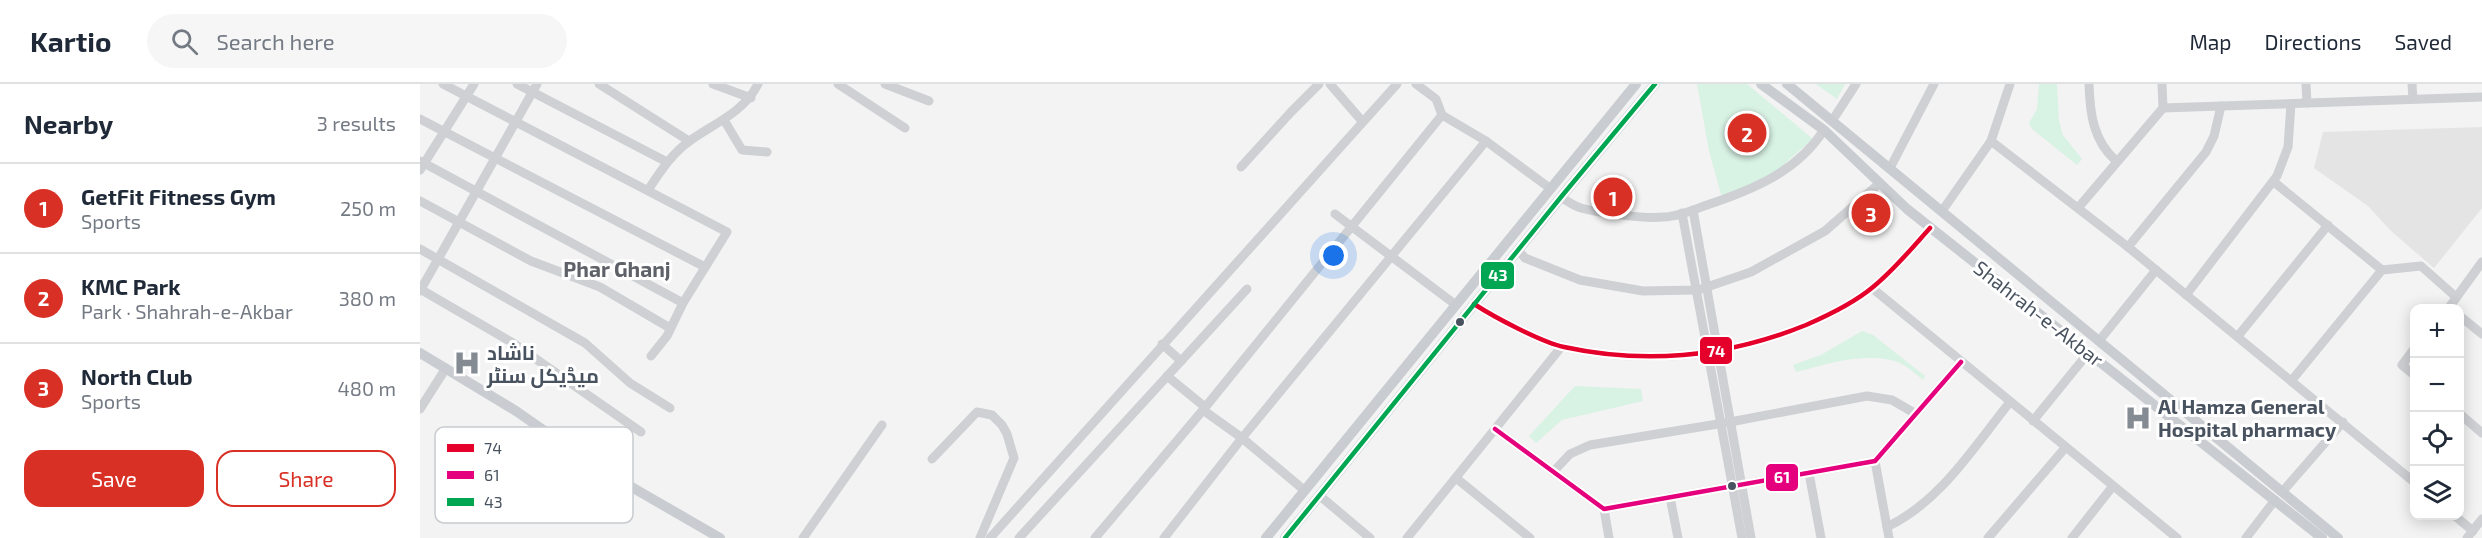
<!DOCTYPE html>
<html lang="en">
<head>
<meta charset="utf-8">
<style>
	:root { --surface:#fff; --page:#f6f6f7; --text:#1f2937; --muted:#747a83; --line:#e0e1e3; --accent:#d93025 }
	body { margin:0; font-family:"Exo 2",Cairo,sans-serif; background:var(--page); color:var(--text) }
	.controls { position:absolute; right:18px; bottom:18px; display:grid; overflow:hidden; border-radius:12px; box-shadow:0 3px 15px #0003 }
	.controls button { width:54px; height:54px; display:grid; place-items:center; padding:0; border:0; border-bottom:2px solid var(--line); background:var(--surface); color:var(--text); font:30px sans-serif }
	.you { position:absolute; left:914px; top:172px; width:21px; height:21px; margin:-15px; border:4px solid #fff; border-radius:50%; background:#1a73e8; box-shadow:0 0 0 9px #1a73e833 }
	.badge { display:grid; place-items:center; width:39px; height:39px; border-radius:50%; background:var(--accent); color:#fff; font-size:20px; font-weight:700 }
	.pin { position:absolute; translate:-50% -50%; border:3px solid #fff; box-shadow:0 2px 6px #0006 }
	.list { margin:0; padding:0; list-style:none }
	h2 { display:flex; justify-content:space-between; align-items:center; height:78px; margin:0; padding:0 24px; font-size:26px }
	h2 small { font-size:20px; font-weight:400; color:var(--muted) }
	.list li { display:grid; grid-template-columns:39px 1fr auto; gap:18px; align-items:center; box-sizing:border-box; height:90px; padding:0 24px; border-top:2px solid var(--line) }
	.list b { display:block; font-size:22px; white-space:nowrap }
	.list p { margin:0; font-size:20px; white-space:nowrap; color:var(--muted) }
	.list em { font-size:20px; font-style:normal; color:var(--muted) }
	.actions { display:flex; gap:12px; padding:18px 24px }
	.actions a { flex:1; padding:14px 0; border:2px solid var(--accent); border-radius:18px; text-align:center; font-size:21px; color:var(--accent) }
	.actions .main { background:var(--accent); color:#fff }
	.icon { flex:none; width:33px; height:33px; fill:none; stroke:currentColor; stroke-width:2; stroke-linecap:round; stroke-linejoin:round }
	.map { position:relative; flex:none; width:2062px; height:454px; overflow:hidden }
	header { display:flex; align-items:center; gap:36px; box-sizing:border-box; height:84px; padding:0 30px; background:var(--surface); border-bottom:2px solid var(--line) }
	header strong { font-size:28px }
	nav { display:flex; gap:33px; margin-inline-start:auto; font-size:21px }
	.search { width:420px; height:54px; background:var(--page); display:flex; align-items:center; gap:15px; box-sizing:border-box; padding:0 21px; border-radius:33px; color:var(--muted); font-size:22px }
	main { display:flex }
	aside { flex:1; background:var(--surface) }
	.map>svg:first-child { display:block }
	.education { fill:#e5e4e5 }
	.green { fill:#d8f2e4 }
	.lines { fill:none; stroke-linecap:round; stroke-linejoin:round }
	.minor { stroke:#ced0d3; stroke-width:9 }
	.major { stroke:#c9cdd1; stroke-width:10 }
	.bus-1-casing { stroke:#fff; stroke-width:9 }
	.bus-2-casing { stroke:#fff; stroke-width:9 }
	.bus-3-casing { stroke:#fff; stroke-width:9 }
	.bus-1 { stroke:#e4002b; stroke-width:4.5 }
	.bus-2 { stroke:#e5007d; stroke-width:4.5 }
	.bus-3 { stroke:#00a651; stroke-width:4.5 }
	.bus-dot { fill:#495360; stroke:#fff; stroke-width:2 }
	.labels { text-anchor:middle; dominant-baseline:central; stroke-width:6; stroke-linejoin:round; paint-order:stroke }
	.street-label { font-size:20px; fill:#495360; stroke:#fff }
	.poi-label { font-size:20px; font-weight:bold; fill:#495360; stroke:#fff; text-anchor:start }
	.neighbourhood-label { font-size:21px; font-weight:bold; fill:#5e6167; stroke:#fff }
	.key { fill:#fff; stroke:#c8cbcf; stroke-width:1.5 }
	.key-label { font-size:16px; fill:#495360 }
	.line-badge { stroke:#fff; stroke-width:2 }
	.badge-label { font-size:16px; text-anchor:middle; font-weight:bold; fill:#fff }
</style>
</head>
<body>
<header>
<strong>Kartio</strong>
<div class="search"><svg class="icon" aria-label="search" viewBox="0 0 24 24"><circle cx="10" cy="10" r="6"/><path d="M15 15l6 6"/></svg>Search here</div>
<nav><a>Map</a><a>Directions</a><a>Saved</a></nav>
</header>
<main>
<aside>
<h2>Nearby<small>3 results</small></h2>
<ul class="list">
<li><span class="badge">1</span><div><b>GetFit Fitness Gym</b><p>Sports</p></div><em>250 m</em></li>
<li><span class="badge">2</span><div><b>KMC Park</b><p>Park · Shahrah-e-Akbar</p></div><em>380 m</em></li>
<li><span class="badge">3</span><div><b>North Club</b><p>Sports</p></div><em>480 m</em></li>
</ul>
<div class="actions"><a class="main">Save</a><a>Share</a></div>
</aside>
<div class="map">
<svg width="2062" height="454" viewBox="0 0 2062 454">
	<rect width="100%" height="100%" fill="#f3f3f3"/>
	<polygon class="education" points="2062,43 2062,124 2014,184 1971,147 1948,122 1894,84 1903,48"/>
	<g class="green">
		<polygon points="1277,0 1327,0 1393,55 1354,89 1302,114 1289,67"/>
		<polygon points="1396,0 1425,0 1417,15"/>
		<polygon points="1619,0 1637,0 1639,37 1643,51 1662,75 1657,81 1612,45 1609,39 1617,25"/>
		<path d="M 1442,247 L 1453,251 L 1505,292 L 1503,296 C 1496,290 1488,283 1480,279 C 1447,266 1408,280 1376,288 L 1373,281 L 1401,271 Z"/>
		<polygon points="1155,302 1221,305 1223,317 1142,336 1116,359 1109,352"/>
	</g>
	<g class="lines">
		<g class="minor">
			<polyline points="23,0 307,148 263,219 247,252 231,272"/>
			<polyline points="97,0 247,78"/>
			<polyline points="179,0 269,57"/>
			<polyline points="293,0 331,14"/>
			<polyline points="418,0 485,44"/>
			<polyline points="465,0 509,17"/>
			<polyline points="910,0 942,37"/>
			<polyline points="996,0 1016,15 1022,31 1066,57 1131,105"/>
			<path d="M 1669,0 C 1670,30 1673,56 1696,77"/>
			<polyline points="1886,0 1887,19"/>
			<polyline points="1992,0 1993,15"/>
			<polyline points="1743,24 2062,13"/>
			<polyline points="0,35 285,183"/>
			<polyline points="304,36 322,66 347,68"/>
			<polyline points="1412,37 1436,0"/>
			<polyline points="1571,57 1708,163 1994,398"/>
			<polyline points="0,77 263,219"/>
			<polyline points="821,83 871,28 899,0"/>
			<polyline points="1470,84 1514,0"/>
			<polyline points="0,86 54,0"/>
			<polyline points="1854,98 1962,186"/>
			<path d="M 228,106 C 240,88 252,69 271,56 C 295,39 324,28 338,0"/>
			<path d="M 1141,113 C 1147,117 1154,122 1161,124 C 1179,129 1224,135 1243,133 C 1257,133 1273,126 1287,121 C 1332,106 1377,88 1404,46"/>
			<polyline points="0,117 111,177 180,203 250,244"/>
			<polyline points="1658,124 1743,24 1742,0"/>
			<polyline points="1273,126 1331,454"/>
			<polyline points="1522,127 1571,57 1590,0"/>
			<polyline points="1262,129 1322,454"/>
			<polyline points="915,130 1036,221"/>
			<polyline points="1708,163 1786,68 1794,52 1801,22"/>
			<polyline points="0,165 165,259 210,299 250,324"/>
			<polyline points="1098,166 1105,174 1160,196 1223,207 1278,206 1331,188 1405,147 1460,99"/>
			<polyline points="1452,204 1757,454"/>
			<polyline points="0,205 93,259 221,348"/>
			<polyline points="0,207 117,0"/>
			<polyline points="1766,211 1857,92 1868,63 1871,20"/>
			<path d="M 1054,220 C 1074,233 1121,258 1144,263 C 1227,281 1307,273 1386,241 C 1409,231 1434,219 1453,203 C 1474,186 1492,164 1510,144"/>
			<polyline points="2028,225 2062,178"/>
			<polyline points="2040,232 2062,250"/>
			<polyline points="1818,252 1908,141"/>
			<polyline points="1679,257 1736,186"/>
			<polyline points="742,260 761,277"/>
			<polyline points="1994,265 1982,281 1994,291"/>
			<polyline points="747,292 785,323"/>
			<polyline points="1872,296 1962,186 2001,182 2036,213"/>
			<polyline points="0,325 26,284"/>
			<polyline points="783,326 822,354 884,406"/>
			<polyline points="2040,330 2062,349"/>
			<polyline points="1613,337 1669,268"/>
			<polyline points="1075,345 1184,425 1455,377 1541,278"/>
			<polyline points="512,375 557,328 572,331 582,341 587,350 594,374 560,454"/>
			<polyline points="1455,377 1469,454"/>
			<polyline points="1133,388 1150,370 1170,361 1310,338 1447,312 1472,316 1496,330"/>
			<polyline points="1389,389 1401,454"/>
			<polyline points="1036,394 1110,454"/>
			<polyline points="1863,407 1923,338"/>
			<polyline points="900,412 950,454"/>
			<polyline points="1250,413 1258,454"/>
			<polyline points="1184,425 1189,454"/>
			<polyline points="2035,432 2053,447"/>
			<path d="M 1467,443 C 1521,417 1553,364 1590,318"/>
			<polyline points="383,454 462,341"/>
			<polyline points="570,454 977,0"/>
			<polyline points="599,454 827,205"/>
			<polyline points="675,454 783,326 1022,31"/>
			<polyline points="744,454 822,354 1066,57"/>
			<polyline points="987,454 1142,262"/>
			<polyline points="1568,454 1645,364"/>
			<polyline points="1652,454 1693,402"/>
			<polyline points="1826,454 1855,416"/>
			<polyline points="2047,454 2062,435"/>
		</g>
		<g class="major">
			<polyline points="1341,0 1404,46 1487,125 1902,454"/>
			<polyline points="1367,0 1918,454"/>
			<polyline points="0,269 96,327 155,368 215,405 300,454"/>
			<polyline points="846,454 1216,0"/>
			<polyline points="865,454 1141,113 1235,0"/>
		</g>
		<defs>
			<path id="bus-1" d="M 1054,220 C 1074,233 1121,258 1144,263 C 1227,281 1307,273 1386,241 C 1409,231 1434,219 1453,203 C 1474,186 1492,164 1510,144"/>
			<polyline id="bus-2" points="1075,345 1184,425 1455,377 1541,278"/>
			<polyline id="bus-3" points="865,454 1141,113 1235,0"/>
		</defs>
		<use href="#bus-1" class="bus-1-casing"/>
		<use href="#bus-2" class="bus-2-casing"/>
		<use href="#bus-3" class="bus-3-casing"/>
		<use href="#bus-1" class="bus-1"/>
		<use href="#bus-2" class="bus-2"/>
		<use href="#bus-3" class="bus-3"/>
	</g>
	<defs>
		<symbol id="hospital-bare" viewBox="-9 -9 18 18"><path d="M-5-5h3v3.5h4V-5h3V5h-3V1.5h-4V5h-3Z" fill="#848b93" stroke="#fff" stroke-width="2.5" paint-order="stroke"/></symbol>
	</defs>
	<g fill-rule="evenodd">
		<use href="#hospital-bare" x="28" y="260" width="38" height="38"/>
		<use href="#hospital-bare" x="1699" y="315" width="38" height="38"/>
	</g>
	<g class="bus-dot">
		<circle cx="1040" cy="238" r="5"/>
		<circle cx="1312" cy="402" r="5"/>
	</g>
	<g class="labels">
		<g class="street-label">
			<text transform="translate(1619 229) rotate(38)">Shahrah-e-Akbar</text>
		</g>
		<g class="poi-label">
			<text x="67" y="268">ناشاد<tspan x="67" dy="23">میڈیکل سنٹر</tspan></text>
			<text x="1738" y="322">Al Hamza General<tspan x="1738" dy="23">Hospital pharmacy</tspan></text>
		</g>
		<g class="neighbourhood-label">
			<text x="197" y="184">Phar Ghanj</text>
		</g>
	</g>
	<rect x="15" y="343" width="198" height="96" rx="9" class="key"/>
	<rect x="27" y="360" width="27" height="8" fill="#e4002b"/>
	<rect x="27" y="387" width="27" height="8" fill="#e5007d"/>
	<rect x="27" y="414" width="27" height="8" fill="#00a651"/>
	<g class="key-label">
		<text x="64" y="370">74</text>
		<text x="64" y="397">61</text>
		<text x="64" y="424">43</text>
	</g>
	<g class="line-badge">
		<rect x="1060" y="177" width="35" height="29" rx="6" fill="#00a651"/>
		<rect x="1279" y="252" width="34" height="29" rx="6" fill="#e4002b"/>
		<rect x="1345" y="379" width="34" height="29" rx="6" fill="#e5007d"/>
	</g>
	<g class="badge-label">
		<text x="1078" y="197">43</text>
		<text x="1296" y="273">74</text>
		<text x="1362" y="399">61</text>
	</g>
</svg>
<div class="controls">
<button>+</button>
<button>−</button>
<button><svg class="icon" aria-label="locate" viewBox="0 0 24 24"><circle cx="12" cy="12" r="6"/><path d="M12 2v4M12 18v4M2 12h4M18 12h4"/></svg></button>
<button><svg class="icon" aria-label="layers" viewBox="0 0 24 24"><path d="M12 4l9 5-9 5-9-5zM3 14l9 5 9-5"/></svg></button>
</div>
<div class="you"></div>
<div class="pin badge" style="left:1193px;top:113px">1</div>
<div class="pin badge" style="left:1327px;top:49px">2</div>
<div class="pin badge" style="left:1451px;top:129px">3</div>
</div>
</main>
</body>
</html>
